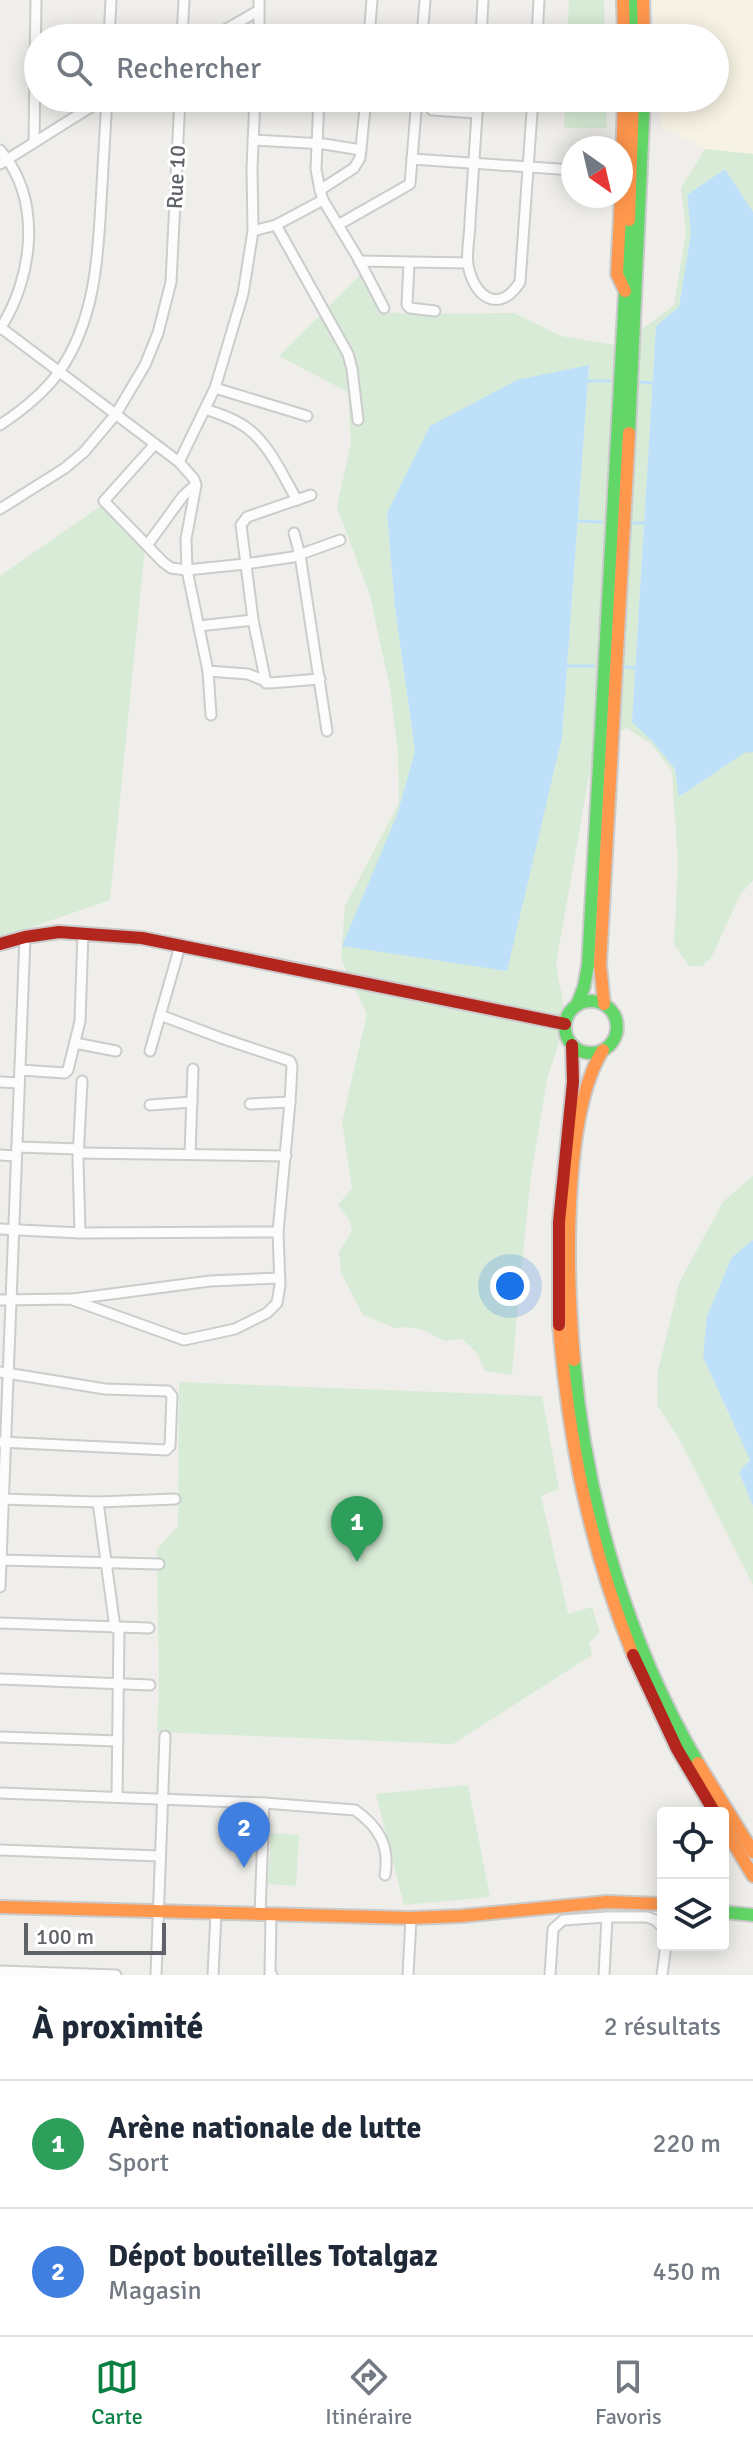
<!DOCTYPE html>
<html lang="fr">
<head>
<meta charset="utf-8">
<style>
	:root { --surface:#fff; --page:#f2f2f3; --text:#1f2937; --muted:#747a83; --line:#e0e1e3; --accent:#0b8043 }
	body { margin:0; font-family:Signika,sans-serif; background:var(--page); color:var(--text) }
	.controls { position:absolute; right:24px; bottom:24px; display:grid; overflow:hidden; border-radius:8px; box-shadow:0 4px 20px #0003 }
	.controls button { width:72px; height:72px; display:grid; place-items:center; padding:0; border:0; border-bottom:2px solid var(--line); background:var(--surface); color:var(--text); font:40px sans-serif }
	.compass { position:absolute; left:561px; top:136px; width:72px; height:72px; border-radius:50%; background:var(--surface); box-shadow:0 4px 20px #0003; rotate:146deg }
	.scale { position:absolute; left:24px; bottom:20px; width:142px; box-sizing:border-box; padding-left:8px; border:4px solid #5f6368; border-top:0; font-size:22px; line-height:28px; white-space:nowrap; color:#5f6368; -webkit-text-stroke:6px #fff; paint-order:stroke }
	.you { position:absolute; left:510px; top:1286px; width:28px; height:28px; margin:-20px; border:6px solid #fff; border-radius:50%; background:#1a73e8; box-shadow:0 0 0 12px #1a73e833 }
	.badge { display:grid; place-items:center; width:52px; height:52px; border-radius:50%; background:var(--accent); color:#fff; font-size:26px; font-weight:700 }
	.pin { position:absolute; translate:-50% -66px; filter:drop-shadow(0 2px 4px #0008) }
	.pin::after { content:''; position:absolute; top:42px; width:28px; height:24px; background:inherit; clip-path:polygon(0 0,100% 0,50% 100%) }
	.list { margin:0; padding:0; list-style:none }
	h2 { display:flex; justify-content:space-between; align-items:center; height:104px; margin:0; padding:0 32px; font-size:34px }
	h2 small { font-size:26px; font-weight:400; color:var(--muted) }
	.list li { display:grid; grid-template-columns:52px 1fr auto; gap:24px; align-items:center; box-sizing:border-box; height:128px; padding:0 32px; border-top:2px solid var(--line) }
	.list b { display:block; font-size:30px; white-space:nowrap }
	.list p { margin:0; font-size:26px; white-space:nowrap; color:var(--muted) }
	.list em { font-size:26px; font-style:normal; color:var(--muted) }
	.icon { flex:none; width:44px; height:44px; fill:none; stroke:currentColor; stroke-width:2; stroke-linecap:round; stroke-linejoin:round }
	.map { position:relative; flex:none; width:753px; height:1975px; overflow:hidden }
	.search { position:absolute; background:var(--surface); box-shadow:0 4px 20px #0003; left:24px; right:24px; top:24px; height:88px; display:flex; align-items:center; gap:20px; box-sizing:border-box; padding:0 28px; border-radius:44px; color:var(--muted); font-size:30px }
	.sheet { height:360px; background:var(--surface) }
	nav { display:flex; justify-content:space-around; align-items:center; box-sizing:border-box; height:112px; border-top:2px solid var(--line); background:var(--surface); font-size:22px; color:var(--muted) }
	nav a { display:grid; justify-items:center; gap:4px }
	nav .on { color:var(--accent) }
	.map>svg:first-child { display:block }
	.commercial { fill:#f7f3e4 }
	.green { fill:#d8ebd6; fill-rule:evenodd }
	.water { fill:#bfe0f9 }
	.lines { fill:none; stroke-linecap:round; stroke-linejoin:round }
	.stream { stroke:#bfe0f9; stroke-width:3 }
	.street-casing { stroke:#cbcccc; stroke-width:13 }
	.fast-casing { stroke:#cacacb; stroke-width:16 }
	.slow-casing { stroke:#cacacb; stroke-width:16 }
	.jam-casing { stroke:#cacacb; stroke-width:16 }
	.street { stroke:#fdfcfc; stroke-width:9 }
	.fast { stroke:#63d668; stroke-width:12 }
	.slow { stroke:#ff974d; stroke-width:12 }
	.jam { stroke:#b3261e; stroke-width:12 }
	.labels { text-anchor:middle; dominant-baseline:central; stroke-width:6; stroke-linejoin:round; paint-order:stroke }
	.street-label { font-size:22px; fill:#5f6368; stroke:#fff }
</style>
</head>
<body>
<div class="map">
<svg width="753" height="1975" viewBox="0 0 753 1975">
	<rect width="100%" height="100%" fill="#efeeea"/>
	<polygon class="commercial" points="652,0 753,0 753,154 705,149 661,126 659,98 715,98 715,38 655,38"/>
	<g class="green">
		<polygon points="569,0 604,0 605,38 567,38"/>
		<polygon points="565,98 606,98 607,128 564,128"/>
		<path d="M 705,149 L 753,154 L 753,212 L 725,169 L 687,195 L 691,233 L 679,307 L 656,326 L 632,722 L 653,742 L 675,769 L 680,797 L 744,752 L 753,752 L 753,880 L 740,895 L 711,958 L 702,966 L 689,966 L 674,944 L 678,863 L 672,771 L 651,744 L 627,728 L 610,734 L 593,753 L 556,964 L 566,1019 L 547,1080 L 531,1176 L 519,1291 L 512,1375 L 485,1371 L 477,1353 L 462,1339 L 444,1341 L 423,1330 L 407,1327 L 395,1328 L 363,1315 L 341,1273 L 339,1252 L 352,1231 L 350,1221 L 338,1205 L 352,1188 L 342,1122 L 367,1014 L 341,959 L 345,906 L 399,803 L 398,754 L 390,688 L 370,596 L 337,507 L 351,443 L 348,392 L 279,356 L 362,273 L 381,311 L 405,314 L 514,313 L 561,336 L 620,346 L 674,305 L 686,232 L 681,188 ZM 589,366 L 562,737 L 397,815 L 415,751 L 395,608 L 387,513 Z"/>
		<polygon points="105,503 145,547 110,900 0,938 0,576"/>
		<polygon points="753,1176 753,1240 732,1257 703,1357 750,1460 739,1472 753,1506 753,1585 681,1442 657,1405 658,1371 679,1283 723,1202"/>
		<polygon points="179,1382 542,1396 559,1489 541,1496 568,1614 592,1607 600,1632 589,1643 592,1655 453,1744 157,1732 159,1688 157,1549 178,1526"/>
		<polygon points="468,1785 490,1897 404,1905 376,1794"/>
		<polygon points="271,1833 299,1835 296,1886 268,1884"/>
	</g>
	<g class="water">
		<polygon points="725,169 753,212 753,752 744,753 679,797 675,769 653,742 632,722 656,326 679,307 691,233 687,195"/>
		<polygon points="589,365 562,737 507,971 342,946 397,815 415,751 395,608 387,513 430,426 517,380"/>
		<polygon points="753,1240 753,1506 739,1472 750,1460 703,1357 707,1316 732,1257"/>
	</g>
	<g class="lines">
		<g class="stream">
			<polyline points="587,381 610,381"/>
			<polyline points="641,382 652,383"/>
			<polyline points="577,521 602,522"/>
			<polyline points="632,523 644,523"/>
			<polyline points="567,666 594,666"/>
			<polyline points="625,667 635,668"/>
		</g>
		<defs>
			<g id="street">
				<polyline points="259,0 259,38"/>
				<polyline points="109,38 111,0"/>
				<polyline points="182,38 184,0"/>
				<polyline points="211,38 258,11"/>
				<polyline points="369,38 372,0"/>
				<polyline points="422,38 425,0"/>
				<polyline points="481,38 483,0"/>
				<polyline points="537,38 539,0"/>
				<polyline points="319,98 316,169 320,190 323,200 358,258 384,308"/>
				<path d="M 478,98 C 475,139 473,181 470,222 C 470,235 466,253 468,265 C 474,297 499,315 520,282 L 533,98"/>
				<polyline points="432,110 477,113"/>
				<polyline points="253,140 324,144 361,150"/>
				<polyline points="34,142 36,0"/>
				<path d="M 0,150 C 43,200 33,278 0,329"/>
				<polyline points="412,159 573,170"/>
				<polyline points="0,164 105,98"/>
				<polyline points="320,190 354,168 360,158 366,98"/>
				<polyline points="276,225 348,354 352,369 358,420"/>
				<polyline points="338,225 410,184 417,98"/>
				<polyline points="253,231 276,225 323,200"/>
				<polyline points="359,261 467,263"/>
				<polyline points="409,263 407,305 410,308 435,311"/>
				<polyline points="0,327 179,462 194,479 196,485 186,539 187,570 208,671 248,674 270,683 320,679"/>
				<polyline points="215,388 307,416"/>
				<path d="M 205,409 C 217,413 230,417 241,424 C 267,439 282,474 297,500"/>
				<path d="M 0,425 C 21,411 44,393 59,372 C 94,322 98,261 101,202 C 103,167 105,133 107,98"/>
				<polyline points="155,444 104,501 163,562 171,568 187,570 245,564 293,557 340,540"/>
				<polyline points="179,462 215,388 243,294 253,231 252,168 255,98"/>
				<polyline points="0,509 65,468 84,452 116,414 145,365 158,333 171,282 180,98"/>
				<polyline points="294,533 300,555 327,731"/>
				<polyline points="148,544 183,496 195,485"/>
				<polyline points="199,626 253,620"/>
				<polyline points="208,671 211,715"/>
				<polyline points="266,683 253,620 241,525 247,517 311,495"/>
				<polyline points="160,1015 221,1038 290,1061 292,1066 290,1102 250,1104"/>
				<polyline points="75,1043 116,1051"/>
				<polyline points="150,1051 180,946"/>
				<polyline points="20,1070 65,1073 68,1070 80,1021 83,933"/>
				<polyline points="0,1082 19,1083"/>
				<polyline points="150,1105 192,1102"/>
				<polyline points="17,1147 79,1149"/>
				<polyline points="79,1153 286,1156"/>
				<polyline points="190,1154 193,1069"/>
				<polyline points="0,1155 16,1156"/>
				<polyline points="0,1229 80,1233 278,1232"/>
				<polyline points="80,1233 78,1159 82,1081"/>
				<polyline points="73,1299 210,1281 279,1278"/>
				<polyline points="0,1300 70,1299 184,1340 235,1329 267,1313 277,1303 280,1285 278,1232 290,1102"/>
				<polyline points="0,1372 105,1389 168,1391 172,1396 170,1446 166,1450 0,1442"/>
				<polyline points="0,1499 98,1502 175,1499"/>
				<polyline points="98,1502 115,1628"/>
				<polyline points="0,1560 159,1564"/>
				<polyline points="0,1587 25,937"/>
				<polyline points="0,1623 149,1628"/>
				<polyline points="0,1679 150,1685"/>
				<polyline points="0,1737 118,1741"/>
				<path d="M 0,1793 L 264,1803 L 355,1810 C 379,1827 390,1846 385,1875"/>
				<polyline points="117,1797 119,1628"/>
				<polyline points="0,1850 160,1856"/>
				<polyline points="260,1914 264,1803"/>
				<polyline points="271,1914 270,1975 272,1975"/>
				<polyline points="0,1971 116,1975"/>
				<polyline points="156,1975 165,1736"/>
				<polyline points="213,1975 216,1913"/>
				<polyline points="408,1975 411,1918"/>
				<polyline points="550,1975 553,1929 563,1920 607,1917 647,1917 655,1920 663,1927"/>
				<polyline points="604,1975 607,1917"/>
				<polyline points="662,1975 666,1945"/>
			</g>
			<g id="fast">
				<polyline points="632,0 633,38"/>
				<polyline points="629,433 644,98"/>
				<circle cx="591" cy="1027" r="26"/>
				<polyline points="577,1005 584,987 588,965 629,220"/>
				<path d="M 574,1360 C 586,1500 627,1642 698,1763"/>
				<polyline points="723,1912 753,1915"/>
			</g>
			<g id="slow">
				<polyline points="623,0 624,38"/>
				<polyline points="643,0 644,38"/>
				<polyline points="621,192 624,98"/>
				<polyline points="621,196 617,274 625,291"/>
				<polyline points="629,220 633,98"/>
				<polyline points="604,1004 600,964 629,433"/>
				<path d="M 559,1325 C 569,1443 589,1545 633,1655"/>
				<path d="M 574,1360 C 567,1282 561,1116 603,1050"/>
				<polyline points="698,1763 753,1852"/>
				<polyline points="723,1826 753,1876"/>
				<polyline points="0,1907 411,1918 461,1916 607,1902 663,1904"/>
			</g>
			<g id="jam">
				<polyline points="0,944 25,937 59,932 142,938 565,1024"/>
				<polyline points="559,1325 559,1222 573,1082 572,1045"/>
				<polyline points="633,1655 677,1749 715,1813"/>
			</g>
		</defs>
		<use href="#street" class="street-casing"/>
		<use href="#fast" class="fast-casing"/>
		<use href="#slow" class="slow-casing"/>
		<use href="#jam" class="jam-casing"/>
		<use href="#street" class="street"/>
		<use href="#fast" class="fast"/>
		<use href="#slow" class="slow"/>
		<use href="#jam" class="jam"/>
	</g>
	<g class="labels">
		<g class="street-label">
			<text transform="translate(176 177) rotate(-87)">Rue 10</text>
		</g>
	</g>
</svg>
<div class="controls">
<button><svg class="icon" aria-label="locate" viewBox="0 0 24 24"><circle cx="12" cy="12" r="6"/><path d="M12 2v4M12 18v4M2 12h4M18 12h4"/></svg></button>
<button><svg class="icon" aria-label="layers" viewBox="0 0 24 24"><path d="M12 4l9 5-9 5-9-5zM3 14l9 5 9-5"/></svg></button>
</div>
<svg class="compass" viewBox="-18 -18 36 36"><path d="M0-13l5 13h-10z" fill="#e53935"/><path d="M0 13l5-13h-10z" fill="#747a83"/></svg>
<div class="scale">100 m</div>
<div class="you"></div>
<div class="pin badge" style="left:357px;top:1562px;background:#2e9e5b">1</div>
<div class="pin badge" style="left:244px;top:1868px;background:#3f7fe0">2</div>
<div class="search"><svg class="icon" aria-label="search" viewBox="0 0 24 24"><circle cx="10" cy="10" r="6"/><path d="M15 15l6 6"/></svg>Rechercher</div>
</div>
<section class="sheet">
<h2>À proximité<small>2 résultats</small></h2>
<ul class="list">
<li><span class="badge" style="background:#2e9e5b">1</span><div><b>Arène nationale de lutte</b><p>Sport</p></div><em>220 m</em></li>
<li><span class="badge" style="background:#3f7fe0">2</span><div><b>Dépot bouteilles Totalgaz</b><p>Magasin</p></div><em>450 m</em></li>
</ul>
</section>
<nav>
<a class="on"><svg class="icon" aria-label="map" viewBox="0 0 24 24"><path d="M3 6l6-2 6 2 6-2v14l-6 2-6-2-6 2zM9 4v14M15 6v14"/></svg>Carte</a>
<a><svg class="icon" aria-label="directions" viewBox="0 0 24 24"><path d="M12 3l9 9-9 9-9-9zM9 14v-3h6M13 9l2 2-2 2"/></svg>Itinéraire</a>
<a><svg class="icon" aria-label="saved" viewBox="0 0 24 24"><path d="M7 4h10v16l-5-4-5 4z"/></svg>Favoris</a>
</nav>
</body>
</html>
